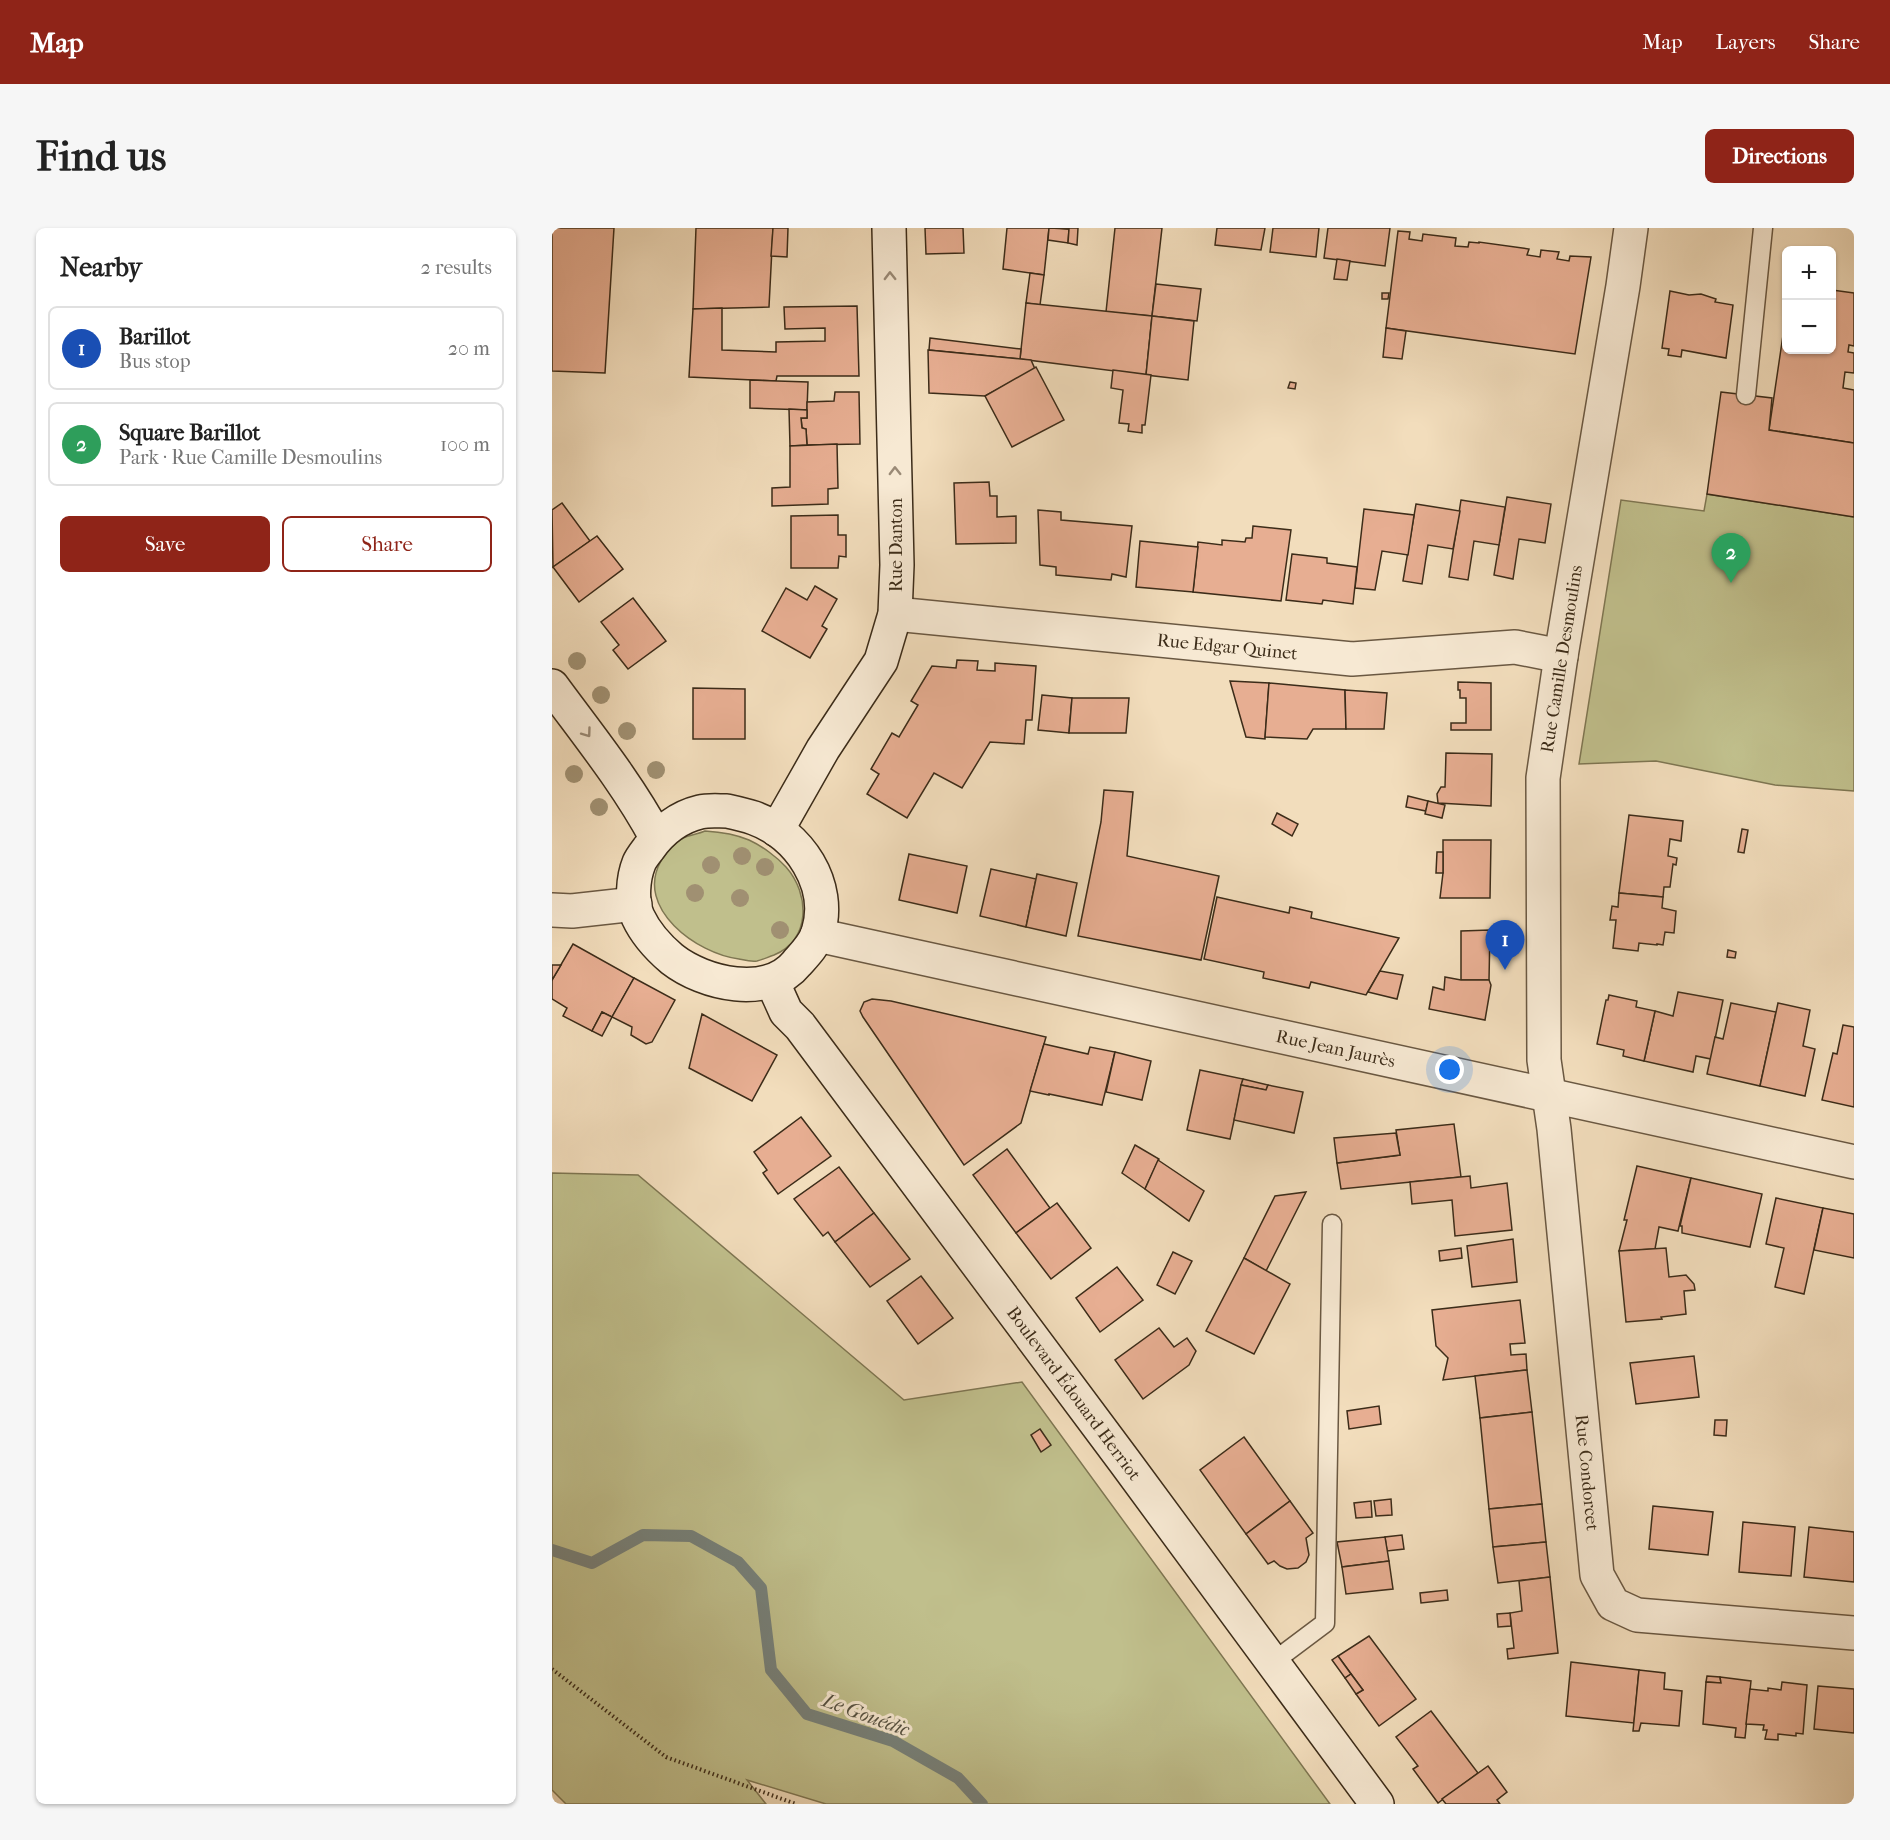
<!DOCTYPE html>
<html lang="en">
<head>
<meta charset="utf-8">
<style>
	:root { --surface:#fff; --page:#f6f6f6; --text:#222; --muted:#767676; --line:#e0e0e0; --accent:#8f2418 }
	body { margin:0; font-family:"IM FELL French Canon",serif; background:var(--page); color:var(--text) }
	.controls { position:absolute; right:18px; top:18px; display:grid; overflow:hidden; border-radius:9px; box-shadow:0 2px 4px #0004 }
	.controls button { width:54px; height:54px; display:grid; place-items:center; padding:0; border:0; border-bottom:2px solid var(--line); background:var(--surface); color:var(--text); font:30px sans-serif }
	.you { position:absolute; left:898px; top:842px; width:21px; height:21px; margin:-15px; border:4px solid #fff; border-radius:50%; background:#1a73e8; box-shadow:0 0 0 9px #1a73e833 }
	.badge { display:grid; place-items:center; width:39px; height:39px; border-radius:50%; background:var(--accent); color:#fff; font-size:20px; font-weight:700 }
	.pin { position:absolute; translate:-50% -50px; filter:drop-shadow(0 2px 3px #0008) }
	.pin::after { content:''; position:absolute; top:32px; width:21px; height:18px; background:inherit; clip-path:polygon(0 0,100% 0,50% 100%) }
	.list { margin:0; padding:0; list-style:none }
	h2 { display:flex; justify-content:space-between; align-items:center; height:78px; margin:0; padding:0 24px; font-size:26px }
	h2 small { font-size:20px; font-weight:400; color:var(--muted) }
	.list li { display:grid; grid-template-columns:39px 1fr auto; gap:18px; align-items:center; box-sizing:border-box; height:84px; margin:0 12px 12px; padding:0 12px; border:2px solid var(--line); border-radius:9px }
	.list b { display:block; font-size:22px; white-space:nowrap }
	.list p { margin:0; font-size:20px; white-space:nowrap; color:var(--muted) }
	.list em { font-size:20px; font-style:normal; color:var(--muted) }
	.actions { display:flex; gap:12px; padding:18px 24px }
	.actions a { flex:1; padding:14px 0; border:2px solid var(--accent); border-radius:9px; text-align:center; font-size:21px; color:var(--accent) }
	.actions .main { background:var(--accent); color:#fff }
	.map { position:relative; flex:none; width:1302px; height:1576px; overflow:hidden; border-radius:9px }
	header { display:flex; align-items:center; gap:36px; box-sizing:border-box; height:84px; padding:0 30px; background:var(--accent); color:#fff }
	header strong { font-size:28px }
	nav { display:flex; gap:33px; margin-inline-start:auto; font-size:21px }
	.intro { display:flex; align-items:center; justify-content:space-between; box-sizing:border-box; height:144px; padding:0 36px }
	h1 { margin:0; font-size:42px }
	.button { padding:15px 27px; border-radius:9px; background:var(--accent); color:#fff; font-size:21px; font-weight:700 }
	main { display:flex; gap:36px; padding:0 36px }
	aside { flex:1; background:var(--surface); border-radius:9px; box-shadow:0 2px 4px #0004 }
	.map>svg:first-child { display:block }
	.green { fill:#c0bf8c; stroke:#7e7652; stroke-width:1.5 }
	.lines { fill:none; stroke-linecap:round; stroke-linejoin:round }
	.stream { stroke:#77817a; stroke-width:12 }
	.building { fill:#e7ae92; stroke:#3c2c19; stroke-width:1.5 }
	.lane-casing { stroke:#6a5842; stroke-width:21 }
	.street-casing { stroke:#6a5842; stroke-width:36 }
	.secondary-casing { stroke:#3c2c19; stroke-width:36 }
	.path { stroke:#3c2c19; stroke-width:4; stroke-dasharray:1.5 3; stroke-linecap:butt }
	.lane { stroke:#f7e9d3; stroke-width:18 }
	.street { stroke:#f7e9d3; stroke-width:33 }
	.secondary { stroke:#f7e9d3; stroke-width:33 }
	.tree { fill:#a09072 }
	.oneway { stroke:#9a8a76 }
	.labels { text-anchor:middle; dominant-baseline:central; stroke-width:6; stroke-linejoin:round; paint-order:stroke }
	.street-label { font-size:18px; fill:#3c2c19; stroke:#f7e9d3 }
	.water-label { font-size:20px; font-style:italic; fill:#545041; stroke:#f7e9d3 }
</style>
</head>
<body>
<header>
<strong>Map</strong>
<nav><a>Map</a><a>Layers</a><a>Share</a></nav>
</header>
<div class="intro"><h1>Find us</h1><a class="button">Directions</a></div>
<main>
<aside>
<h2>Nearby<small>2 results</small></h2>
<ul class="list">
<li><span class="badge" style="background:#1a4fb4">1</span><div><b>Barillot</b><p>Bus stop</p></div><em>20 m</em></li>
<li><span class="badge" style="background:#2e9e5b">2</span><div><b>Square Barillot</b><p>Park · Rue Camille Desmoulins</p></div><em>100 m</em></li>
</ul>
<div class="actions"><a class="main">Save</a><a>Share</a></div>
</aside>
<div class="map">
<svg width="1302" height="1576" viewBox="0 0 1302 1576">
	<rect width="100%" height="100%" fill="#f2ddbc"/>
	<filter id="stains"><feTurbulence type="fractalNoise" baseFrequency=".00333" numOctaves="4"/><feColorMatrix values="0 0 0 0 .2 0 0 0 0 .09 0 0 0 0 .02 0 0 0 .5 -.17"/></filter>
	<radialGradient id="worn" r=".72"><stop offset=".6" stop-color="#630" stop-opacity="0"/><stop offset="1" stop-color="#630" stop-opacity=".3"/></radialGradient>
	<g class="green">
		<polygon points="1155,266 1302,289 1302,563 1223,557 1104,533 1027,536 1069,272 1152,283"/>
		<path d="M 153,603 C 169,604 183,606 197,612 C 210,618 225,629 234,639 C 258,666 259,712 222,727 C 216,729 210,732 205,733 C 199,734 192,732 187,731 C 145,726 82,680 109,633 C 114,624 123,615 131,610 C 138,607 146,606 153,603 Z"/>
		<polygon points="0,945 86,947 352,1172 470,1154 778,1576 274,1576 195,1552 214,1576 14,1576 0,1562"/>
	</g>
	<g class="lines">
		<polyline class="stream" points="0,1322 40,1335 91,1307 139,1308 186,1334 209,1360 219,1442 255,1486 341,1513 406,1550 430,1576"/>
	</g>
	<g class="building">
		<polygon points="0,0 62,0 53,145 0,143"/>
		<polygon points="144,0 221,0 217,79 141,81"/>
		<polygon points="221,0 236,0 235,29 219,28"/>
		<polygon points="373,0 411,0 412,25 374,26"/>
		<polygon points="455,0 497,0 492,47 451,41"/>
		<polygon points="497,0 517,1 516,15 496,12"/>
		<polygon points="505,0 526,0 525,17 516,15 517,1"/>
		<polygon points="563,0 610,0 600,88 554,84"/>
		<polygon points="665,0 713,0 709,22 663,17"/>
		<polygon points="721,0 767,0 764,29 718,24"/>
		<polygon points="776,0 838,0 833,38 772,30"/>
		<polygon points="846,3 858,4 857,11 870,13 871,6 904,10 903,18 916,19 917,14 927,15 927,14 977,21 975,27 988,29 989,22 1007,24 1005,31 1017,33 1018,28 1039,29 1023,126 834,100"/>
		<polygon points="785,31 798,33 795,52 782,51"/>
		<polygon points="478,45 492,47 488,77 474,75"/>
		<polygon points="604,56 649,61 645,93 600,88"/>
		<polygon points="1280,62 1302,65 1302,118 1297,117 1296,124 1302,125 1302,145 1293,144 1291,160 1302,162 1302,215 1217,202 1234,87 1234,122 1280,122"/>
		<polygon points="1118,63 1137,67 1149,66 1164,71 1163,74 1181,77 1174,130 1130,122 1129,129 1116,127 1117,121 1110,120"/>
		<polygon points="830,65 837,65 836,71 830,71"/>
		<polygon points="474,75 600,88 594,147 468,131"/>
		<polygon points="305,78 307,148 225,148 224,153 137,149 141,81 170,80 170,122 224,124 224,114 273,113 273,100 233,101 232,79"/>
		<polygon points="600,88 642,93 636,152 594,147"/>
		<polygon points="834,100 854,103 850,131 831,129"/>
		<polygon points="378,110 469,121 468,131 377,122"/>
		<polygon points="376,122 479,132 483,141 433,168 377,165"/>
		<polygon points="484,139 512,192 460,219 433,168"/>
		<polygon points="561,142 599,147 593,197 590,197 590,205 576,203 577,196 567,195 571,162 559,160"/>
		<polygon points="198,152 256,154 255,182 198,180"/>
		<polygon points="738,154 744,155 743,161 736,160"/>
		<polygon points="283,164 307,164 308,216 255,217 254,201 250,200 249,190 255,190 255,174 282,173"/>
		<polygon points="1169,164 1220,170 1217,202 1302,215 1302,289 1155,266"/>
		<polygon points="237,181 255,182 255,190 249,190 250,200 254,201 255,217 238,218"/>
		<polygon points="285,216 286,260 276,261 276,276 220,278 220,260 238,259 238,218"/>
		<polygon points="437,254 438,268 445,268 445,289 464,288 464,315 404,316 402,255"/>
		<polygon points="955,269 999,276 993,315 967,311 961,351 942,347"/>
		<polygon points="909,272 953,279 947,317 922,313 916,352 897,349"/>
		<polygon points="10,275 38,313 1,339 0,282"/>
		<polygon points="864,276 908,283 901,321 876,317 870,356 851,353"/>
		<polygon points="812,281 862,287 856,327 830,323 823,362 803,360"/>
		<polygon points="486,282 509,284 509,292 580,298 574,349 560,346 559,352 504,347 504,339 488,337"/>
		<polygon points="286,287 286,307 294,307 294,329 287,328 286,340 239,340 239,288"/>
		<polygon points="701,298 739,302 729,373 641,364 646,314 670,317 670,312 693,314 694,310 700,310"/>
		<polygon points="45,308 71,341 27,374 1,339"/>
		<polygon points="588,313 646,319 641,364 584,359"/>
		<polygon points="740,326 775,330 775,335 805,339 801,376 771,372 770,376 734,372"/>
		<polygon points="263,358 285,371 270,398 275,401 258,430 210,403 234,360 255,372"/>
		<polygon points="81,370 114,413 76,441 61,422 67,417 49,394"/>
		<polygon points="405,432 426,433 425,442 443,443 443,435 484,438 480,492 474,492 472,516 438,514 410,560 382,545 355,590 315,566 327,546 319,541 340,505 347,509 366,477 359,473 380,438 404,440"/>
		<polygon points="678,453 717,455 713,511 694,509"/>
		<polygon points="906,454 939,455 939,502 899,502 899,495 914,495 914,470 908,470 908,462 906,462"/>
		<polygon points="717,455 793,462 794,501 761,501 755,511 713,509"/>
		<polygon points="141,460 193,461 193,511 141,511"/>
		<polygon points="793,462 835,465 832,501 794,501"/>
		<polygon points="490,467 520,470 517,505 486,502"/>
		<polygon points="520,470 577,470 574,505 517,505"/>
		<polygon points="894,525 940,526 939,578 886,575 885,566 889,559 893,559"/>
		<polygon points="552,562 581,564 575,628 667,648 649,732 526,708 549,594"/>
		<polygon points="856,568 876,573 874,583 854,579"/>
		<polygon points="876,573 893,577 890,590 873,586"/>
		<polygon points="725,585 746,596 740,608 720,596"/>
		<polygon points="1077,587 1131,593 1129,613 1118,611 1116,628 1125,630 1124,637 1121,636 1118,659 1112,659 1111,669 1067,665"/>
		<polygon points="1190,601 1196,602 1192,625 1186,624"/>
		<polygon points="891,612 939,612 938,670 888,670 891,645"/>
		<polygon points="885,624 891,624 891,645 884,645"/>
		<polygon points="357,626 415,638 405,685 347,672"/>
		<polygon points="439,641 484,651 474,699 428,688"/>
		<polygon points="485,646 525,655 514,708 474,699"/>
		<polygon points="1067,665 1111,669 1110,680 1124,683 1122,705 1113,704 1111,717 1105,716 1105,717 1087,715 1086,723 1061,720 1064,692 1058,692 1060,678 1066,679"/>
		<polygon points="665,669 737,685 738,679 760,684 759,690 847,710 814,767 759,754 757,760 711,750 712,744 652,731"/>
		<polygon points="938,702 937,752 909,752 909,703"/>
		<polygon points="21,716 82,750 60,789 50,784 40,803 11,788 15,780 0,771 0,752"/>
		<polygon points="1176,722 1184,724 1183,730 1175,729"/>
		<polygon points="0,737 9,737 0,752"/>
		<polygon points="828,743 851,747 845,771 816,764"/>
		<polygon points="893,749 909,752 937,752 939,757 933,792 877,781 881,759 892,762"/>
		<polygon points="82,750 123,772 100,814 94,816 79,807 80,799 60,789"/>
		<polygon points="1126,764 1171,772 1159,831 1144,828 1141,844 1092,833 1103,783 1121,788"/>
		<polygon points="1057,767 1085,773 1084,779 1103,783 1092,833 1071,828 1072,822 1045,816 1054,772 1056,772"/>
		<polygon points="320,771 339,773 494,809 469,895 412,937 311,789 308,783 312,774"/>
		<polygon points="1179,775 1224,784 1208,858 1155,846 1163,809 1171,811"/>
		<polygon points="1226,775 1258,782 1251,818 1263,821 1253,868 1208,858"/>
		<polygon points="50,784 60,789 50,808 40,803"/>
		<polygon points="150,786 225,827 200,873 137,840"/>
		<polygon points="1291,797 1302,799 1302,879 1270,872 1281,825 1285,826"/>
		<polygon points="492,816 536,826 538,819 563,824 550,877 497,866 497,867 478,863"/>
		<polygon points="563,824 599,833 590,872 554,864"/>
		<polygon points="648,842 691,851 678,911 635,902"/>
		<polygon points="691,851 716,857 714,862 689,857"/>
		<polygon points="689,857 714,862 716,857 751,864 742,905 682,892"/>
		<polygon points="249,889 279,928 226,966 211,945 215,942 202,924"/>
		<polygon points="902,896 909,949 789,961 785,935 848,927 844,902"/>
		<polygon points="844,905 848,927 785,935 782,910"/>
		<polygon points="583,917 607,931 593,961 570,945"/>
		<polygon points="455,921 498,980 464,1005 421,947"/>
		<polygon points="606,932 652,963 637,993 593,961"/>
		<polygon points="1085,938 1139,950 1126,1003 1107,999 1103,1021 1067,1023 1075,992 1072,992"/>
		<polygon points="287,939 322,985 283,1014 276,1004 271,1008 242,971"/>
		<polygon points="918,948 919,960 955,955 960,1002 903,1008 900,972 860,976 858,954"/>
		<polygon points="1139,950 1210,966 1198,1019 1130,1005 1130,998 1128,998"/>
		<polygon points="754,964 714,1043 692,1030 723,968"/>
		<polygon points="1224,970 1271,980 1252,1066 1223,1059 1232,1020 1214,1016"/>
		<polygon points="505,975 539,1020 499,1051 464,1005"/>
		<polygon points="1271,980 1302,986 1302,1030 1262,1022"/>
		<polygon points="322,985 358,1031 318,1059 283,1014"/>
		<polygon points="961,1011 965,1054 920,1059 915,1018"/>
		<polygon points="909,1020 910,1030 888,1033 887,1023"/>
		<polygon points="1114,1020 1117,1049 1134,1047 1142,1056 1143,1062 1132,1063 1134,1086 1109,1089 1110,1091 1074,1094 1067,1023"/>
		<polygon points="621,1024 640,1033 623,1066 605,1057"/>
		<polygon points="692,1030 738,1056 702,1126 654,1103"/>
		<polygon points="565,1039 591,1072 548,1104 524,1070"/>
		<polygon points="369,1048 401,1090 366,1116 335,1073"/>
		<polygon points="968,1072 973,1115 958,1116 959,1127 974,1126 975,1142 891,1152 896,1130 884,1118 880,1082"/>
		<polygon points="607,1100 622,1119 635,1110 644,1123 637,1137 591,1171 563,1132"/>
		<polygon points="1142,1128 1147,1169 1084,1176 1078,1135"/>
		<polygon points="975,1142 980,1184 928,1190 923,1148"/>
		<polygon points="827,1178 829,1196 797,1201 795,1183"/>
		<polygon points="980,1184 990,1276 937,1281 928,1190"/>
		<polygon points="1163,1192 1175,1192 1174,1208 1162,1207"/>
		<polygon points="488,1201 499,1217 489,1224 479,1207"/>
		<polygon points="692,1209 738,1273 694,1306 648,1242"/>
		<polygon points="839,1271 840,1287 824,1288 822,1273"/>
		<polygon points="738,1273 761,1305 754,1310 757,1327 754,1334 746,1340 735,1341 728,1338 722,1333 716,1336 694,1306"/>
		<polygon points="819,1273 820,1289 804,1290 802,1275"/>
		<polygon points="990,1276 994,1314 941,1319 937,1281"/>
		<polygon points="1101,1278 1161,1284 1156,1327 1097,1321"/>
		<polygon points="1191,1294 1243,1299 1239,1348 1187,1344"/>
		<polygon points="1257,1299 1302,1304 1302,1354 1252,1349"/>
		<polygon points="850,1307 852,1321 835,1323 833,1309"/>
		<polygon points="833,1309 837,1333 790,1339 785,1314"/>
		<polygon points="994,1314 998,1349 946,1355 941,1319"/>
		<polygon points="837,1333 841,1361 794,1366 790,1339"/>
		<polygon points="998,1349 1006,1425 956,1431 955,1421 962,1420 958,1385 970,1383 967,1353"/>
		<polygon points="895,1362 896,1372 869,1375 868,1365"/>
		<polygon points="958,1385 959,1398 946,1399 945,1386"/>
		<polygon points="817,1408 864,1471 827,1498 804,1466 811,1462 786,1428"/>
		<polygon points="786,1428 799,1446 793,1450 780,1432"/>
		<polygon points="1019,1434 1087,1442 1082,1495 1014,1488"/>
		<polygon points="1087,1442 1113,1445 1112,1461 1130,1463 1127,1498 1089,1495 1087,1503 1081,1503"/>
		<polygon points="799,1446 811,1462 804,1466 793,1450"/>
		<polygon points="1155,1448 1168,1449 1169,1455 1154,1454"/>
		<polygon points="1168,1449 1199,1453 1193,1510 1183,1509 1184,1500 1151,1496 1154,1454 1169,1455"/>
		<polygon points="1230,1454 1255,1457 1251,1506 1244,1505 1244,1508 1226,1506 1226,1512 1213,1511 1215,1502 1211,1502 1212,1497 1194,1496 1198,1461 1216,1463 1216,1460 1229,1462"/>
		<polygon points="1266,1458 1302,1461 1302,1505 1262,1501"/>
		<polygon points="879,1483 926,1545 886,1575 861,1541 866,1538 844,1509"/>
		<polygon points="936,1538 955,1564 945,1572 948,1576 894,1576 890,1571"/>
	</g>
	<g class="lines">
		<defs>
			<g id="lane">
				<polyline points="1194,167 1211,0"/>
				<polyline points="721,1434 773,1395 780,996"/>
			</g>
			<g id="street">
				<path id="s1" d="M 1079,0 L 1071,58 L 1009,428 L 991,550 L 992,832 L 1002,901 L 1045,1347 L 1061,1376 L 1085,1387 L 1302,1405"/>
				<path id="s2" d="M 343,386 L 800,431 L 963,419 L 1009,428"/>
				<polyline points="0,682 20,683 83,676"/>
				<path id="s3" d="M 265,707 L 1302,934"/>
			</g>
			<g id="secondary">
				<path d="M 0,458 C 36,507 75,555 104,609"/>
				<path d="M 175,583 C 184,585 193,587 202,590 C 247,606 281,657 266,705 C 262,717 253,726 245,735 C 216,771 152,756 120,731 C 107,720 93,704 86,689 C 79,674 81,650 87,635 C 89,630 94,624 97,620 C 109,603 127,589 148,584 C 156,582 166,583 175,583 Z"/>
				<polyline points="225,602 271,521 329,433 343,386 345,337 337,0"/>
				<path id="s4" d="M 220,753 L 234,784 L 248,798 L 573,1234 L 825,1576"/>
			</g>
		</defs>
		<use href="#lane" class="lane-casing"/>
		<use href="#street" class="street-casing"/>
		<use href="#secondary" class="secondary-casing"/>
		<polyline class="path" points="0,1441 114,1529 244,1576"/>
		<use href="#lane" class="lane"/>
		<use href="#street" class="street"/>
		<use href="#secondary" class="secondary"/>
	</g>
	<g class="tree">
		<circle cx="25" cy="433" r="9"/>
		<circle cx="49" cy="467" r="9"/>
		<circle cx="75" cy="503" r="9"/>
		<circle cx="104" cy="542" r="9"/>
		<circle cx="22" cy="546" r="9"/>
		<circle cx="47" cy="579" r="9"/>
		<circle cx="190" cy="628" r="9"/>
		<circle cx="159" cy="637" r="9"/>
		<circle cx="213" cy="639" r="9"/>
		<circle cx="143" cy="665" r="9"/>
		<circle cx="188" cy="670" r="9"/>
		<circle cx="228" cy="702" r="9"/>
	</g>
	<defs><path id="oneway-chevron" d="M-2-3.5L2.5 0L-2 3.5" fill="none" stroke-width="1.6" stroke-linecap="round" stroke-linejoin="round" transform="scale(1.5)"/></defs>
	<g class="oneway">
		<use href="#oneway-chevron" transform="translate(338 48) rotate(-91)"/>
		<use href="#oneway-chevron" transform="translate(343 243) rotate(-91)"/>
		<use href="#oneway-chevron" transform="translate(35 505) rotate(54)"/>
	</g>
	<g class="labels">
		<g class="street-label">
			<text transform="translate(344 317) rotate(-90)">Rue Danton</text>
			<text stroke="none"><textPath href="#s2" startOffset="334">Rue Edgar Quinet</textPath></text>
			<text transform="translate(1010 431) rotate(-81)">Rue Camille Desmoulins</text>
			<text stroke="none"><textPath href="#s3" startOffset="531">Rue Jean Jaurès</textPath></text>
			<text stroke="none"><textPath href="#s4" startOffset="512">Boulevard Édouard Herriot</textPath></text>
			<text stroke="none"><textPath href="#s1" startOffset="1254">Rue Condorcet</textPath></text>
		</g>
		<g class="water-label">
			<text transform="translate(314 1487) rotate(20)">Le Gouédic</text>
		</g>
	</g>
	<rect width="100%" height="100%" filter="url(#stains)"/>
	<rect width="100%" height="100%" fill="url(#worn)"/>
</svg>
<div class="controls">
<button>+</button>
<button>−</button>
</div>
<div class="you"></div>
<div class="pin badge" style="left:953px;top:742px;background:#1a4fb4">1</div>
<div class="pin badge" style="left:1179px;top:355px;background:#2e9e5b">2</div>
</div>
</main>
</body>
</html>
